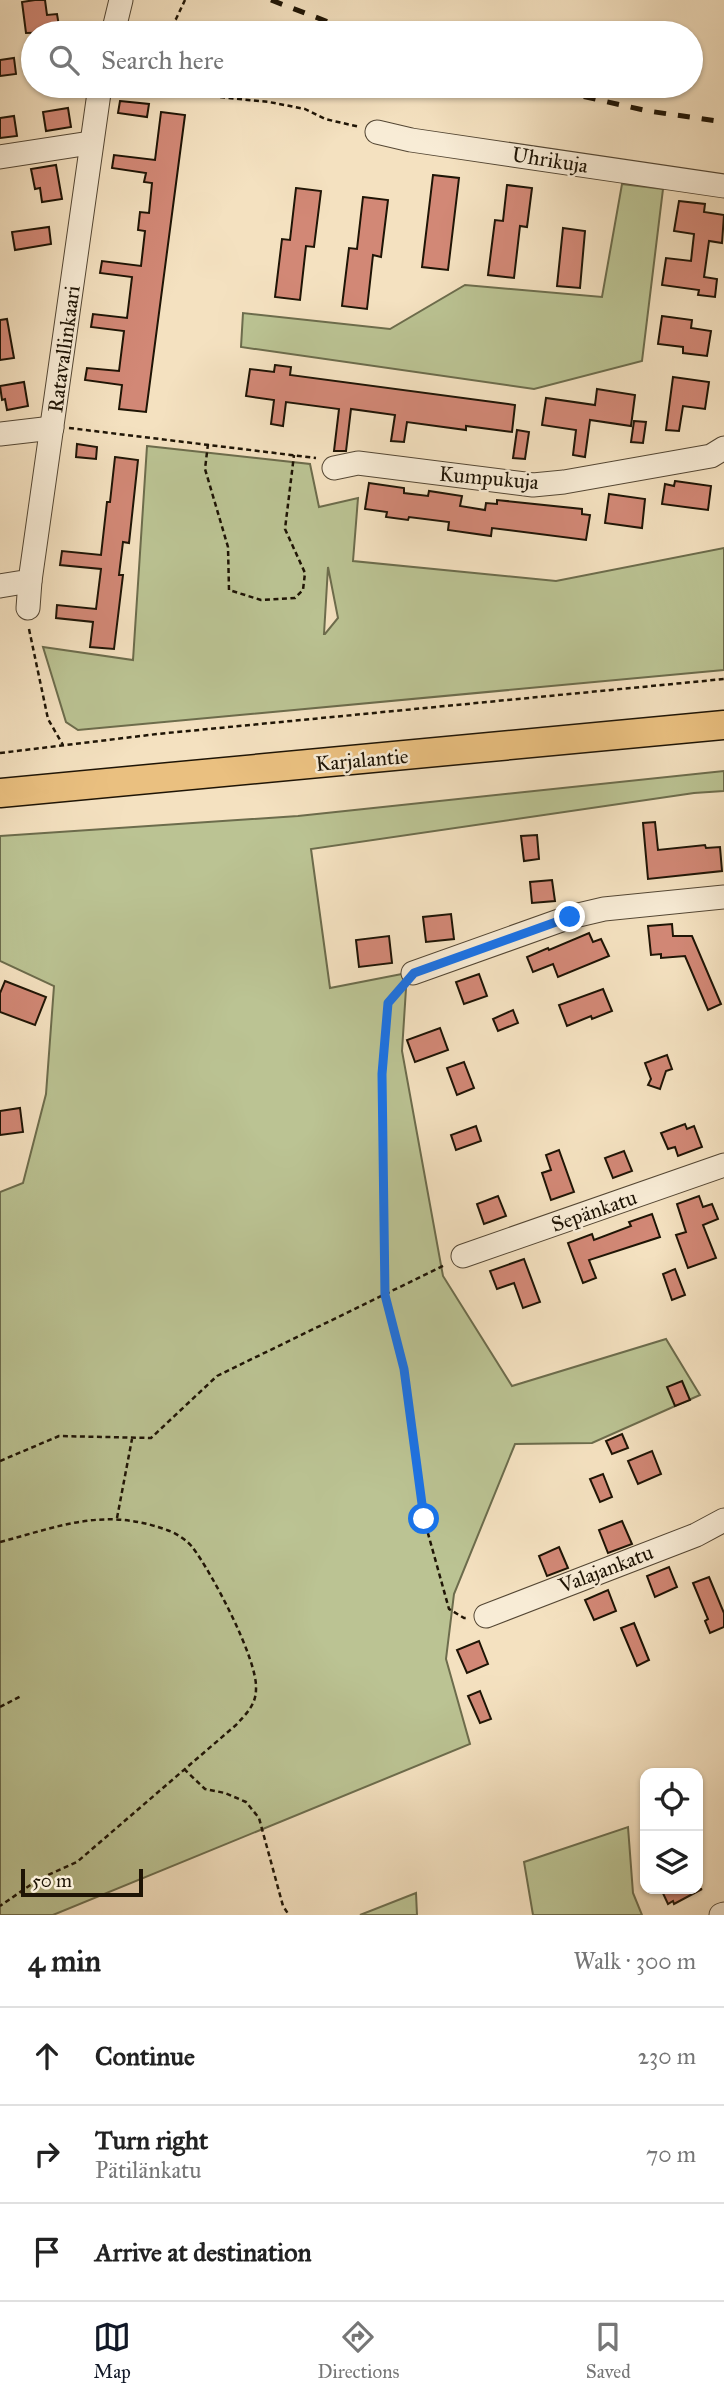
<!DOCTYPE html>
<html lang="en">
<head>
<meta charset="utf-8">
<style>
	:root { --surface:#fff; --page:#f6f6f6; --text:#222; --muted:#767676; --line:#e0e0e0; --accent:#111827 }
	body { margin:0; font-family:"IM FELL Great Primer",serif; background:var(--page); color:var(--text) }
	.controls { position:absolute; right:21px; bottom:21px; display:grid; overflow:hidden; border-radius:14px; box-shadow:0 2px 5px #0004 }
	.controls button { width:63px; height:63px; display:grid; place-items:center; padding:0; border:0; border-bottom:2px solid var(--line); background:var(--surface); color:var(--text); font:35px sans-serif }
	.scale { position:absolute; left:21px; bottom:18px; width:122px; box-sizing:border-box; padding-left:7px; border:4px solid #1e1405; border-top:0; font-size:19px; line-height:24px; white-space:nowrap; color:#1e1405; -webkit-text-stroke:5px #f8ecd6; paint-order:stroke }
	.stop { position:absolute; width:21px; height:21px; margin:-16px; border:5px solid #1a73e8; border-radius:50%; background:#fff }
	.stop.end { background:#1a73e8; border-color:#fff; box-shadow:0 2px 7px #0008 }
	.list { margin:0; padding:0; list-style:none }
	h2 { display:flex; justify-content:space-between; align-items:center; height:91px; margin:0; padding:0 28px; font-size:30px }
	h2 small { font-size:23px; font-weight:400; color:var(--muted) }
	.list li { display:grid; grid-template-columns:46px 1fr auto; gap:21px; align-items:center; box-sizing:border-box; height:98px; padding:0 28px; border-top:2px solid var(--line) }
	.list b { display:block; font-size:26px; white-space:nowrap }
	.list p { margin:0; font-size:23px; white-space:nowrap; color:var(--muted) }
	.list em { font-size:23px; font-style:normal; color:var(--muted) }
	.icon { flex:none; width:38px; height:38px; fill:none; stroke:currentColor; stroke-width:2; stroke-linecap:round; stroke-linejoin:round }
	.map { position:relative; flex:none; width:724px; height:1915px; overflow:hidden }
	.search { position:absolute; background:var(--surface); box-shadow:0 2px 5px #0004; left:21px; right:21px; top:21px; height:77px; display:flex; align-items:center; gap:18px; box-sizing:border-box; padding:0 24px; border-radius:38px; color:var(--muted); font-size:26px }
	.sheet { height:385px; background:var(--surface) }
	nav { display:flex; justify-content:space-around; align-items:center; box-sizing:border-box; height:98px; border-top:2px solid var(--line); background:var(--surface); font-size:19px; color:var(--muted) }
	nav a { display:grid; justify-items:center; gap:4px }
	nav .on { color:var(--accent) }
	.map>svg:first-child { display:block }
	.green { fill:#bbc393; stroke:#6c6c4c; stroke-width:2; fill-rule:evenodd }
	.building { fill:#d28876; stroke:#1e1405; stroke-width:2 }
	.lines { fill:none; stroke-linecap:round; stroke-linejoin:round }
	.minor-casing { stroke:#544734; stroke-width:25 }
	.major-casing { stroke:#1e1405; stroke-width:31 }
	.path { stroke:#1e1405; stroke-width:2.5; stroke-dasharray:5 3.5; stroke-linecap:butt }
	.minor { stroke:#f8ecd6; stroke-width:23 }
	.major { stroke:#eac080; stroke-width:28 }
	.rail { stroke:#1e1405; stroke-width:5; stroke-dasharray:12 12; stroke-linecap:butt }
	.route { stroke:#1a73e8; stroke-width:9 }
	.labels { text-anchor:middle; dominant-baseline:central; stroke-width:5; stroke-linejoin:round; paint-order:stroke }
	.street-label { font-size:21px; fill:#1e1405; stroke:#f8ecd6 }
</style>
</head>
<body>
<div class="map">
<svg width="724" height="1915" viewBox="0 0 724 1915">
	<rect width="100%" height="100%" fill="#f4e1c0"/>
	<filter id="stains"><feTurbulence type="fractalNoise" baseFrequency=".00286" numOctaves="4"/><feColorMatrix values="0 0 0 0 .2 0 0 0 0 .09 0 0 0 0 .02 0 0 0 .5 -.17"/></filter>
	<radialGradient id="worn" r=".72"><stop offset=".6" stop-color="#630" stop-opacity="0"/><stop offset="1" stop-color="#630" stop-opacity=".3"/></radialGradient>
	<g class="green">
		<polygon points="622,184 663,189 642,361 534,389 241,347 243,313 390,329 465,285 602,297"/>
		<path d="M 147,446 L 310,464 L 319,507 L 358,498 L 353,561 L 556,581 L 724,548 L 724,670 L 78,730 L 66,722 L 43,647 L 133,660 ZM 328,567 L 338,618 L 325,634 L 324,634 Z"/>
		<polygon points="724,771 724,791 694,793 311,849 330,988 407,973 402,1051 443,1276 512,1386 666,1339 700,1395 592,1443 515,1444 454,1594 446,1659 470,1744 53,1915 0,1915 0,1192 23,1183 46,1094 54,986 0,961 0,836 298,816"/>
		<polygon points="628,1827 633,1893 642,1915 533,1915 524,1862"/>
		<polygon points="416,1893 417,1915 360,1915"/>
	</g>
	<g class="building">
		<polygon points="35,0 45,0 47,15 57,14 60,32 26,33 22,2"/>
		<polygon points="14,58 16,74 0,76 0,60"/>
		<polygon points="120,101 149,104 147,117 118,113"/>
		<polygon points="68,108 71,127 46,131 43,112"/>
		<polygon points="161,112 185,115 146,412 119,409 122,385 85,380 87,368 119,371 124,331 91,327 93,314 127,318 132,277 100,273 102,261 141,266 145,231 138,230 140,212 149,213 152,183 144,182 146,173 112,168 114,155 155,160"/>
		<polygon points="14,116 17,136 0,138 0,118"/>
		<polygon points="56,165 62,199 42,202 40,188 35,189 31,169"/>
		<polygon points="433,175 459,178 448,270 422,267"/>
		<polygon points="507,185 532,188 527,227 520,226 514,278 488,275 495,220 503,221"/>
		<polygon points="296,188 321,191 314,247 306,246 300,300 275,297 282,239 290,240"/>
		<polygon points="363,197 388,200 381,257 373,255 367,309 342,306 349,248 357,249"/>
		<polygon points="679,201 705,204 704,212 724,215 722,243 709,241 704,277 717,279 715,297 698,295 699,290 662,285 666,258 691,261 694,234 674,231"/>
		<polygon points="49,227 51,244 15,250 12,232"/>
		<polygon points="563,228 585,231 580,288 557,286"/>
		<polygon points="662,316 692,320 691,328 711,331 707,356 683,353 683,347 658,344"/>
		<polygon points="7,319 14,358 0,360 0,320"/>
		<polygon points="275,365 291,367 290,375 515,405 512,432 466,426 466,430 407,422 404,442 391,441 395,415 351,409 346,451 334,451 339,409 286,402 283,426 271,424 274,400 246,396 250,369 274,372"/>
		<polygon points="673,377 709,382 705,409 683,406 679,431 666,430"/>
		<polygon points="24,382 28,406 7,410 5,399 2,400 0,386"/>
		<polygon points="597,389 635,395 631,426 590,420 585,457 573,455 576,430 542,425 546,398 595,405"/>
		<polygon points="634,421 646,422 643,443 631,442"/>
		<polygon points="517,430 529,432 525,459 513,458"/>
		<polygon points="77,444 97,447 96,459 76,457"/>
		<polygon points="115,457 138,460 129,543 123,542 119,575 123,575 114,649 90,647 93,622 56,618 57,605 96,609 101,569 60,565 62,551 101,555 107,502 110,502"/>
		<polygon points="675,481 711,486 708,510 662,504 665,484 674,486"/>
		<polygon points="369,483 404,488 404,493 428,496 429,491 462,496 460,506 485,510 486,503 497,504 497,500 582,509 582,514 590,515 586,540 492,528 491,536 448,530 449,522 409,517 408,520 386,517 387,512 365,509"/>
		<polygon points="609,494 645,499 642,528 605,523"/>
		<polygon points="655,822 658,850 705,845 706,848 720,847 722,871 648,879 643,823"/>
		<polygon points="537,835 539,859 524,861 521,836"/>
		<polygon points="552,880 555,901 532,903 530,882"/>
		<polygon points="451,914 454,939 426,942 423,917"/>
		<polygon points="672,924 673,936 692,936 721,1004 708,1010 685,956 661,958 661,954 651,955 648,926"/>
		<polygon points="589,933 593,942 601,939 609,956 558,977 553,964 533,972 527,957 548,948 549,950"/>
		<polygon points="389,936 392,963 359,967 356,940"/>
		<polygon points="479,974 487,996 464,1004 456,982"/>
		<polygon points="5,981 46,997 35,1025 0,1012 0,993"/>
		<polygon points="603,989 612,1011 592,1019 591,1016 567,1026 559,1005"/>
		<polygon points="513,1010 518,1023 498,1031 493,1019"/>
		<polygon points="440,1028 448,1050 415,1062 407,1040"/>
		<polygon points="667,1055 672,1069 666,1071 660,1089 648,1085 651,1079 645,1063"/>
		<polygon points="464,1062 474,1088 457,1095 447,1068"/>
		<polygon points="20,1108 23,1132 0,1135 0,1111"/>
		<polygon points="685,1124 687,1129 694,1126 702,1147 678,1156 675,1147 668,1149 661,1133"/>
		<polygon points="476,1126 481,1141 456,1150 451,1135"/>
		<polygon points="559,1150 574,1192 551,1200 542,1173 551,1170 546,1155"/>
		<polygon points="624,1151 632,1171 613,1178 605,1158"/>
		<polygon points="498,1196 506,1216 484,1224 477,1204"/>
		<polygon points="699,1196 703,1207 712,1204 718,1219 703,1225 716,1258 688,1268 676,1235 686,1232 677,1204"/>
		<polygon points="652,1214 660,1237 589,1260 596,1278 583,1283 568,1243 592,1234 594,1240 631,1226 629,1222"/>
		<polygon points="524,1259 540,1302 523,1308 514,1283 497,1289 490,1271"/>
		<polygon points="675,1269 685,1295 672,1300 663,1274"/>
		<polygon points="682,1381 690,1400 675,1406 667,1387"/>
		<polygon points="622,1434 628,1448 612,1454 606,1441"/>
		<polygon points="652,1451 661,1474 638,1484 628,1461"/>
		<polygon points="603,1474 612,1497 600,1502 590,1479"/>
		<polygon points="622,1521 632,1544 608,1553 599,1530"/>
		<polygon points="559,1547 568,1568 547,1576 539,1556"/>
		<polygon points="669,1567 677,1587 655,1597 647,1576"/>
		<polygon points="709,1577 724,1613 724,1627 710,1633 705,1621 708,1619 693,1583"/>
		<polygon points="608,1590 616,1611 594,1620 585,1600"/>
		<polygon points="634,1623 649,1660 637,1666 621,1628"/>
		<polygon points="479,1641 488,1664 467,1673 457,1650"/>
		<polygon points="480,1691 491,1719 480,1723 468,1696"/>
		<polygon points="661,1889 702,1889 674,1904 673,1901 668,1904"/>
	</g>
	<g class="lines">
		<defs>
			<g id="minor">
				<polyline points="113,33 121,0"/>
				<polyline points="377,132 411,140 724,186"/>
				<polyline points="0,157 90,143"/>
				<polyline points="0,434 52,428"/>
				<polyline points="334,468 358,463 533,485 564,482 711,456 724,448"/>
				<polyline points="0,586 30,581 100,86"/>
				<polyline points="28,608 30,581"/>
				<polyline points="413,973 570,917 604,909 724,897"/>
				<polyline points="463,1256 724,1165"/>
				<polyline points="486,1616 696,1535 724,1520"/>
				<polyline points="721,1915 724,1914"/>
			</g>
			<polyline id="major" points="0,793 724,725"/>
		</defs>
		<use href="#minor" class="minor-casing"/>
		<use href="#major" class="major-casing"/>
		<g class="path">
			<polyline points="165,33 176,19 185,0"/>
			<polyline points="188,86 219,97 269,102 305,109 325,119 360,127"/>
			<polyline points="69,428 316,458"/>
			<polyline points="208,444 205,469 228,547 229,590 261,600 295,598 303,590 305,573 285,529 294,455"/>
			<polyline points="29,629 48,719 63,745"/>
			<polyline points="0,753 157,734 724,679"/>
			<polyline points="400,989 388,1003 382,1074 385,1295 404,1369 424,1519 449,1609 464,1618 469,1618"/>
			<polyline points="0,1461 59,1436 151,1438 217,1376 445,1265"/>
			<polyline points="117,1518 132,1439"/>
			<path d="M 0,1542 C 61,1526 104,1507 167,1530 C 176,1533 188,1541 193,1548 C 212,1573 258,1660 256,1689 C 256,1705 246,1714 236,1725 L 77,1862 L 39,1879 L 0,1906"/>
			<polyline points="0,1707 21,1696"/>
			<polyline points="184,1769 205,1789 225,1793 246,1802 259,1818 283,1906 289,1915"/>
		</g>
		<use href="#minor" class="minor"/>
		<use href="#major" class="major"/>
		<g class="rail">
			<polyline points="271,0 357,33"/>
			<polyline points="537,86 648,111 724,122"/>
		</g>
	</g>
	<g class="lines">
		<polyline class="route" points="424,1519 404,1369 385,1295 382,1074 388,1003 414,973 570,917"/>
	</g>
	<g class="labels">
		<g class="street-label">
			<text transform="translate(550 160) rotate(9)">Uhrikuja</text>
			<text transform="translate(64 349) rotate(-82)">Ratavallinkaari</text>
			<text transform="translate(489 478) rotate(5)">Kumpukuja</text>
			<text transform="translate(362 760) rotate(-5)">Karjalantie</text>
			<text transform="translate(594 1211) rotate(-19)">Sepänkatu</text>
			<text transform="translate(606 1569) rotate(-21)">Valajankatu</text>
		</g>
	</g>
	<rect width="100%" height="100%" filter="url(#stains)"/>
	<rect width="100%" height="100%" fill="url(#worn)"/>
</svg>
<div class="controls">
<button><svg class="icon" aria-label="locate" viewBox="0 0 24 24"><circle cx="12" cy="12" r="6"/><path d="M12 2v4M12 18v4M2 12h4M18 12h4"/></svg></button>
<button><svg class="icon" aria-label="layers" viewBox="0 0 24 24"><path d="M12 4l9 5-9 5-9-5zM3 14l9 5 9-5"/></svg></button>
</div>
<div class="scale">50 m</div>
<div class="stop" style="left:424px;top:1519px"></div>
<div class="stop end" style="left:570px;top:917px"></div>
<div class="search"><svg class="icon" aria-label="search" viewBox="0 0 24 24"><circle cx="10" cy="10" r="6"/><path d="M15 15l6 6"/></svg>Search here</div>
</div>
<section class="sheet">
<h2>4 min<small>Walk · 300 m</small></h2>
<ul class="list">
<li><svg class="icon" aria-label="ahead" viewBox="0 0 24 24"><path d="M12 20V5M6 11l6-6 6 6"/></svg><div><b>Continue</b></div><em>230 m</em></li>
<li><svg class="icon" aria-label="right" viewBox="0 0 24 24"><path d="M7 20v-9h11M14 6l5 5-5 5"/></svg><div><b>Turn right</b><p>Pätilänkatu</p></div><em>70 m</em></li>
<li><svg class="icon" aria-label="arrive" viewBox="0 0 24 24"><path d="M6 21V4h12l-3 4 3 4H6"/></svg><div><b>Arrive at destination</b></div></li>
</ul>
</section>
<nav>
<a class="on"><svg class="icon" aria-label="map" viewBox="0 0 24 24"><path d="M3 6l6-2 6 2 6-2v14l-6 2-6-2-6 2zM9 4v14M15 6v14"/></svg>Map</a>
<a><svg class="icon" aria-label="directions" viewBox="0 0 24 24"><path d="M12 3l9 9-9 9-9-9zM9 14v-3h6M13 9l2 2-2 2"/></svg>Directions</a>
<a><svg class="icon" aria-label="saved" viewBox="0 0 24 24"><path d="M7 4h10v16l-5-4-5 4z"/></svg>Saved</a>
</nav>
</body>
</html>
